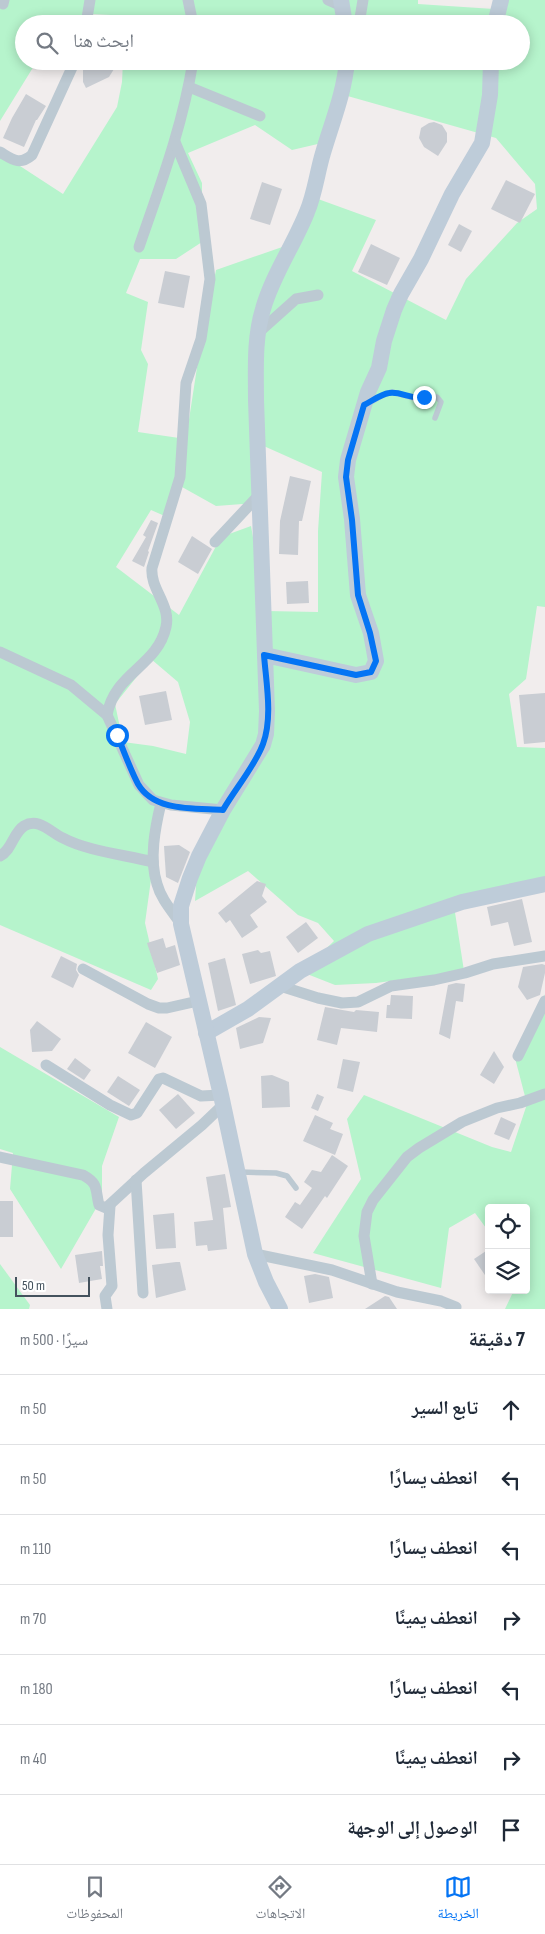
<!DOCTYPE html>
<html lang="ar">
<head>
<meta charset="utf-8">
<style>
	:root { --surface:#fff; --page:#f2f2f3; --text:#1f2937; --muted:#747a83; --line:#e0e1e3; --accent:#0474f4 }
	body { margin:0; font-family:"Sofia Sans Condensed","Noto Naskh Arabic",sans-serif; background:var(--page); color:var(--text); direction:rtl }
	.controls { position:absolute; right:15px; bottom:15px; display:grid; overflow:hidden; border-radius:5px; box-shadow:0 2px 12px #0003 }
	.controls button { width:45px; height:45px; display:grid; place-items:center; padding:0; border:0; border-bottom:1px solid var(--line); background:var(--surface); color:var(--text); font:25px sans-serif }
	.scale { position:absolute; left:15px; bottom:12px; width:75px; box-sizing:border-box; padding-left:5px; border:2px solid #44525d; border-top:0; font-size:14px; line-height:18px; white-space:nowrap; color:#44525d; -webkit-text-stroke:4px #fff; paint-order:stroke }
	.stop { position:absolute; width:15px; height:15px; margin:-11px; border:4px solid #0474f4; border-radius:50%; background:#fff }
	.stop.end { background:#0474f4; border-color:#fff; box-shadow:0 1px 5px #0008 }
	.list { margin:0; padding:0; list-style:none }
	h2 { display:flex; justify-content:space-between; align-items:center; height:65px; margin:0; padding:0 20px; font-size:21px }
	h2 small { font-size:16px; font-weight:400; color:var(--muted) }
	.list li { display:grid; grid-template-columns:32px 1fr auto; gap:15px; align-items:center; box-sizing:border-box; height:70px; padding:0 20px; border-top:1px solid var(--line) }
	.list b { display:block; font-size:19px; white-space:nowrap }
	.list em { font-size:16px; font-style:normal; color:var(--muted) }
	.icon { flex:none; width:28px; height:28px; fill:none; stroke:currentColor; stroke-width:2; stroke-linecap:round; stroke-linejoin:round }
	.map { position:relative; flex:none; width:545px; height:1309px; overflow:hidden; direction:ltr }
	.search { position:absolute; background:var(--surface); box-shadow:0 2px 12px #0003; left:15px; right:15px; top:15px; height:55px; display:flex; align-items:center; gap:12px; box-sizing:border-box; padding:0 18px; border-radius:28px; color:var(--muted); font-size:19px }
	.sheet { height:555px; background:var(--surface) }
	nav { display:flex; justify-content:space-around; align-items:center; box-sizing:border-box; height:70px; border-top:1px solid var(--line); background:var(--surface); font-size:14px; color:var(--muted) }
	nav a { display:grid; justify-items:center; gap:2px }
	nav .on { color:var(--accent) }
	.map>svg:first-child { display:block }
	.green { fill:#b6f4cc; fill-rule:evenodd }
	.building { fill:#c9cdd3 }
	.lines { fill:none; stroke-linecap:round; stroke-linejoin:round }
	.lane { stroke:#bcc9d2; stroke-width:5.5 }
	.street { stroke:#bcc9d2; stroke-width:11 }
	.secondary { stroke:#beccd9; stroke-width:16 }
	.route { stroke:#0474f4; stroke-width:6 }
</style>
</head>
<body>
<div class="map">
<svg width="545" height="1309" viewBox="0 0 545 1309">
	<rect width="100%" height="100%" fill="#f1eded"/>
	<g class="green">
		<path d="M 0,0 L 418,0 L 418,4 L 494,9 L 497,0 L 545,0 L 545,607 L 537,606 L 526,679 L 509,694 L 517,747 L 545,748 L 545,877 L 454,906 L 464,971 L 376,983 L 335,985 L 302,972 L 334,941 L 318,923 L 298,915 L 248,871 L 195,901 L 198,856 L 218,812 L 161,807 L 145,923 L 158,979 L 151,990 L 0,925 L 0,153 L 63,194 L 117,107 L 122,82 L 123,61 L 521,61 L 521,24 L 115,24 L 111,15 L 89,14 L 87,24 L 24,24 L 24,61 L 37,61 L 0,121 ZM 344,95 L 496,138 L 535,184 L 537,209 L 517,223 L 466,279 L 446,320 L 352,271 L 376,220 L 318,199 L 288,245 L 216,270 L 198,361 L 186,439 L 138,432 L 148,364 L 141,350 L 148,302 L 126,293 L 140,259 L 176,259 L 202,242 L 202,183 L 188,153 L 255,125 L 292,150 L 322,143 ZM 257,443 L 322,472 L 318,531 L 318,612 L 266,611 L 251,526 L 221,537 L 179,615 L 116,567 L 151,510 L 167,517 L 182,487 L 216,506 L 256,503 ZM 151,659 L 178,682 L 190,722 L 186,754 L 153,746 L 123,742 L 115,704 Z"/>
		<polygon points="545,994 545,1309 505,1309 514,1290 526,1290 526,1208 489,1208 489,1232 475,1213 449,1228 441,1288 313,1253 361,1179 347,1119 364,1095 492,1147 511,1152 527,1104 515,1058 536,1021"/>
		<polygon points="0,1047 119,1117 102,1166 102,1198 61,1269 10,1189 13,1153 0,1149"/>
		<polygon points="0,1264 30,1305 29,1309 0,1309"/>
	</g>
	<g class="building">
		<polygon points="87,61 110,61 114,69 109,77 86,88 83,82 83,70"/>
		<polygon points="26,94 46,106 37,120 36,120 24,147 3,138 12,118"/>
		<polygon points="434,122 442,125 447,133 447,142 438,156 424,147 419,138 421,128 429,123"/>
		<polygon points="506,180 535,194 520,223 491,209"/>
		<polygon points="262,182 282,189 270,225 250,219"/>
		<polygon points="459,224 472,231 461,252 448,245"/>
		<polygon points="371,244 400,258 387,285 358,272"/>
		<polygon points="165,271 190,276 184,308 158,303"/>
		<polygon points="290,476 311,481 302,521 299,521 298,555 279,554 280,521"/>
		<polygon points="151,520 158,523 148,551 149,552 144,567 132,561 146,537 143,535"/>
		<polygon points="192,536 212,549 198,574 178,562"/>
		<polygon points="308,581 309,603 287,604 286,582"/>
		<polygon points="166,691 172,720 145,725 139,696"/>
		<polygon points="545,693 545,742 524,744 519,695"/>
		<polygon points="179,845 190,852 178,883 166,877 164,846"/>
		<polygon points="257,881 266,884 262,896 267,902 250,915 258,927 242,938 230,920 226,923 218,913"/>
		<polygon points="522,899 532,942 514,946 508,922 491,926 487,907"/>
		<polygon points="306,922 318,938 298,953 286,937"/>
		<polygon points="163,938 166,948 175,945 180,965 157,973 147,943"/>
		<polygon points="258,950 261,953 270,951 276,976 250,984 242,954"/>
		<polygon points="61,956 77,964 76,970 79,975 73,988 51,977"/>
		<polygon points="225,958 236,1005 218,1011 208,963"/>
		<polygon points="542,964 545,965 545,973 540,995 527,1000 518,987 523,967"/>
		<polygon points="456,983 465,984 463,1002 456,1001 450,1039 439,1034 448,985"/>
		<polygon points="391,995 413,996 412,1019 386,1018 387,1005 390,1005"/>
		<polygon points="325,1007 354,1012 356,1010 379,1012 377,1032 341,1028 337,1045 317,1040"/>
		<polygon points="259,1017 271,1018 263,1043 240,1049 236,1028"/>
		<polygon points="37,1021 61,1039 52,1051 32,1052 30,1030"/>
		<polygon points="146,1022 172,1037 155,1068 128,1053"/>
		<polygon points="494,1051 504,1067 494,1084 480,1075"/>
		<polygon points="75,1058 91,1070 84,1080 67,1069"/>
		<polygon points="343,1059 360,1062 353,1092 337,1088"/>
		<polygon points="272,1075 289,1082 290,1107 262,1108 261,1076"/>
		<polygon points="118,1076 140,1090 129,1106 107,1092"/>
		<polygon points="178,1094 195,1113 176,1129 159,1110"/>
		<polygon points="317,1094 324,1097 318,1111 311,1108"/>
		<polygon points="315,1115 333,1123 330,1129 343,1134 335,1155 303,1141"/>
		<polygon points="501,1117 516,1124 509,1140 494,1134"/>
		<polygon points="332,1155 348,1166 327,1198 325,1196 302,1229 285,1217 295,1202 300,1205 312,1188 304,1182 312,1170 321,1172"/>
		<polygon points="225,1174 231,1207 223,1208 227,1249 208,1251 207,1245 196,1246 194,1222 213,1220 206,1177"/>
		<rect x="0" y="1201" width="13" height="36"/>
		<polygon points="174,1213 176,1248 156,1249 153,1215"/>
		<polygon points="489,1249 489,1281 474,1259"/>
		<polygon points="102,1251 103,1266 100,1266 102,1279 79,1283 75,1255"/>
		<polygon points="176,1262 180,1262 186,1290 156,1298 152,1265"/>
		<polygon points="315,1274 329,1277 333,1298 309,1303 304,1276"/>
		<polygon points="385,1296 389,1297 397,1309 365,1309"/>
	</g>
	<g class="lines">
		<g class="lane">
			<polyline points="369,403 383,395 392,392 414,398 437,397 441,402 435,418"/>
			<polyline points="240,1172 276,1173 287,1176 296,1188"/>
		</g>
		<g class="street">
			<polyline points="188,0 193,24"/>
			<polyline points="328,0 342,6"/>
			<polyline points="0,2 3,4 4,0"/>
			<polyline points="86,24 90,0"/>
			<polyline points="359,24 363,0"/>
			<polyline points="189,87 260,116"/>
			<path d="M 0,152 C 12,159 19,166 32,155 L 75,61"/>
			<path d="M 139,247 C 160,186 183,125 193,61"/>
			<polyline points="258,333 296,299 318,295"/>
			<polyline points="215,542 259,495"/>
			<polyline points="0,652 71,685 107,715 139,785 153,800 171,805 223,810"/>
			<path d="M 107,715 C 115,672 157,667 166,627 C 171,605 150,589 152,568 L 180,477 L 186,383 L 201,339 L 210,279 L 201,204 L 175,142"/>
			<path d="M 161,803 C 155,828 149,859 157,884 C 161,899 172,911 181,924"/>
			<path d="M 0,856 C 12,850 13,833 24,826 C 39,817 51,833 63,838 C 87,851 126,855 153,862"/>
			<polyline points="83,969 148,1004 159,1008 167,1008 198,1001"/>
			<polyline points="280,986 318,998 342,1003 358,1002 391,986 434,980 465,973 493,964 545,956"/>
			<polyline points="518,1056 545,1001"/>
			<polyline points="46,1065 110,1105 131,1115 137,1113 159,1079 163,1078 201,1096 221,1095"/>
			<path d="M 0,1157 L 83,1175 C 99,1184 95,1189 99,1205 L 106,1208 L 144,1173 L 202,1125 L 224,1104"/>
			<polyline points="136,1180 143,1293"/>
			<polyline points="255,1254 332,1270 397,1292 441,1301 456,1307"/>
			<polyline points="372,1284 364,1236 367,1212 373,1200 407,1157 419,1148 462,1122 497,1108 520,1103 545,1094"/>
			<polyline points="107,1309 105,1296 112,1286 108,1235 110,1206"/>
		</g>
		<g class="secondary">
			<polyline points="341,0 345,24"/>
			<polyline points="495,24 501,0"/>
			<polyline points="265,655 356,675 371,672 376,661 371,633 358,595 352,519 346,477 348,460 368,392 379,368 384,341 394,310 401,294 421,259 452,194 482,143 490,95 491,61"/>
			<polyline points="206,1033 248,1009 300,971 368,934 462,902 545,884"/>
			<path d="M 280,1309 L 266,1282 L 255,1254 L 221,1095 L 181,924 L 181,906 L 190,878 L 199,856 L 223,810 L 263,745 L 266,734 L 267,711 L 256,400 C 256,370 254,338 263,309 C 273,274 294,245 307,212 C 315,193 317,173 323,153 C 332,122 344,94 347,61"/>
		</g>
	</g>
	<g class="lines">
		<path class="route" d="M 117,735 C 124,751 130,769 138,784 C 154,812 195,808 223,810 C 235,789 255,766 263,744 C 273,717 266,682 264,655 L 356,675 L 371,672 L 376,661 L 370,633 L 358,595 L 352,520 L 346,477 L 348,460 L 364,405 C 372,401 381,394 389,393 C 402,391 410,400 424,397"/>
	</g>
</svg>
<div class="controls">
<button><svg class="icon" aria-label="locate" viewBox="0 0 24 24"><circle cx="12" cy="12" r="6"/><path d="M12 2v4M12 18v4M2 12h4M18 12h4"/></svg></button>
<button><svg class="icon" aria-label="layers" viewBox="0 0 24 24"><path d="M12 4l9 5-9 5-9-5zM3 14l9 5 9-5"/></svg></button>
</div>
<div class="scale">50 m</div>
<div class="stop" style="left:117px;top:735px"></div>
<div class="stop end" style="left:424px;top:397px"></div>
<div class="search"><svg class="icon" aria-label="search" viewBox="0 0 24 24"><circle cx="10" cy="10" r="6"/><path d="M15 15l6 6"/></svg>ابحث هنا</div>
</div>
<section class="sheet">
<h2>7 دقيقة<small>سيرًا · 500 m</small></h2>
<ul class="list">
<li><svg class="icon" aria-label="ahead" viewBox="0 0 24 24"><path d="M12 20V5M6 11l6-6 6 6"/></svg><div><b>تابع السير</b></div><em>50 m</em></li>
<li><svg class="icon" aria-label="left" viewBox="0 0 24 24"><path d="M17 20v-9H6M10 6l-5 5 5 5"/></svg><div><b>انعطف يسارًا</b></div><em>50 m</em></li>
<li><svg class="icon" aria-label="left" viewBox="0 0 24 24"><path d="M17 20v-9H6M10 6l-5 5 5 5"/></svg><div><b>انعطف يسارًا</b></div><em>110 m</em></li>
<li><svg class="icon" aria-label="right" viewBox="0 0 24 24"><path d="M7 20v-9h11M14 6l5 5-5 5"/></svg><div><b>انعطف يمينًا</b></div><em>70 m</em></li>
<li><svg class="icon" aria-label="left" viewBox="0 0 24 24"><path d="M17 20v-9H6M10 6l-5 5 5 5"/></svg><div><b>انعطف يسارًا</b></div><em>180 m</em></li>
<li><svg class="icon" aria-label="right" viewBox="0 0 24 24"><path d="M7 20v-9h11M14 6l5 5-5 5"/></svg><div><b>انعطف يمينًا</b></div><em>40 m</em></li>
<li><svg class="icon" aria-label="arrive" viewBox="0 0 24 24"><path d="M6 21V4h12l-3 4 3 4H6"/></svg><div><b>الوصول إلى الوجهة</b></div></li>
</ul>
</section>
<nav>
<a class="on"><svg class="icon" aria-label="map" viewBox="0 0 24 24"><path d="M3 6l6-2 6 2 6-2v14l-6 2-6-2-6 2zM9 4v14M15 6v14"/></svg>الخريطة</a>
<a><svg class="icon" aria-label="directions" viewBox="0 0 24 24"><path d="M12 3l9 9-9 9-9-9zM9 14v-3h6M13 9l2 2-2 2"/></svg>الاتجاهات</a>
<a><svg class="icon" aria-label="saved" viewBox="0 0 24 24"><path d="M7 4h10v16l-5-4-5 4z"/></svg>المحفوظات</a>
</nav>
</body>
</html>
